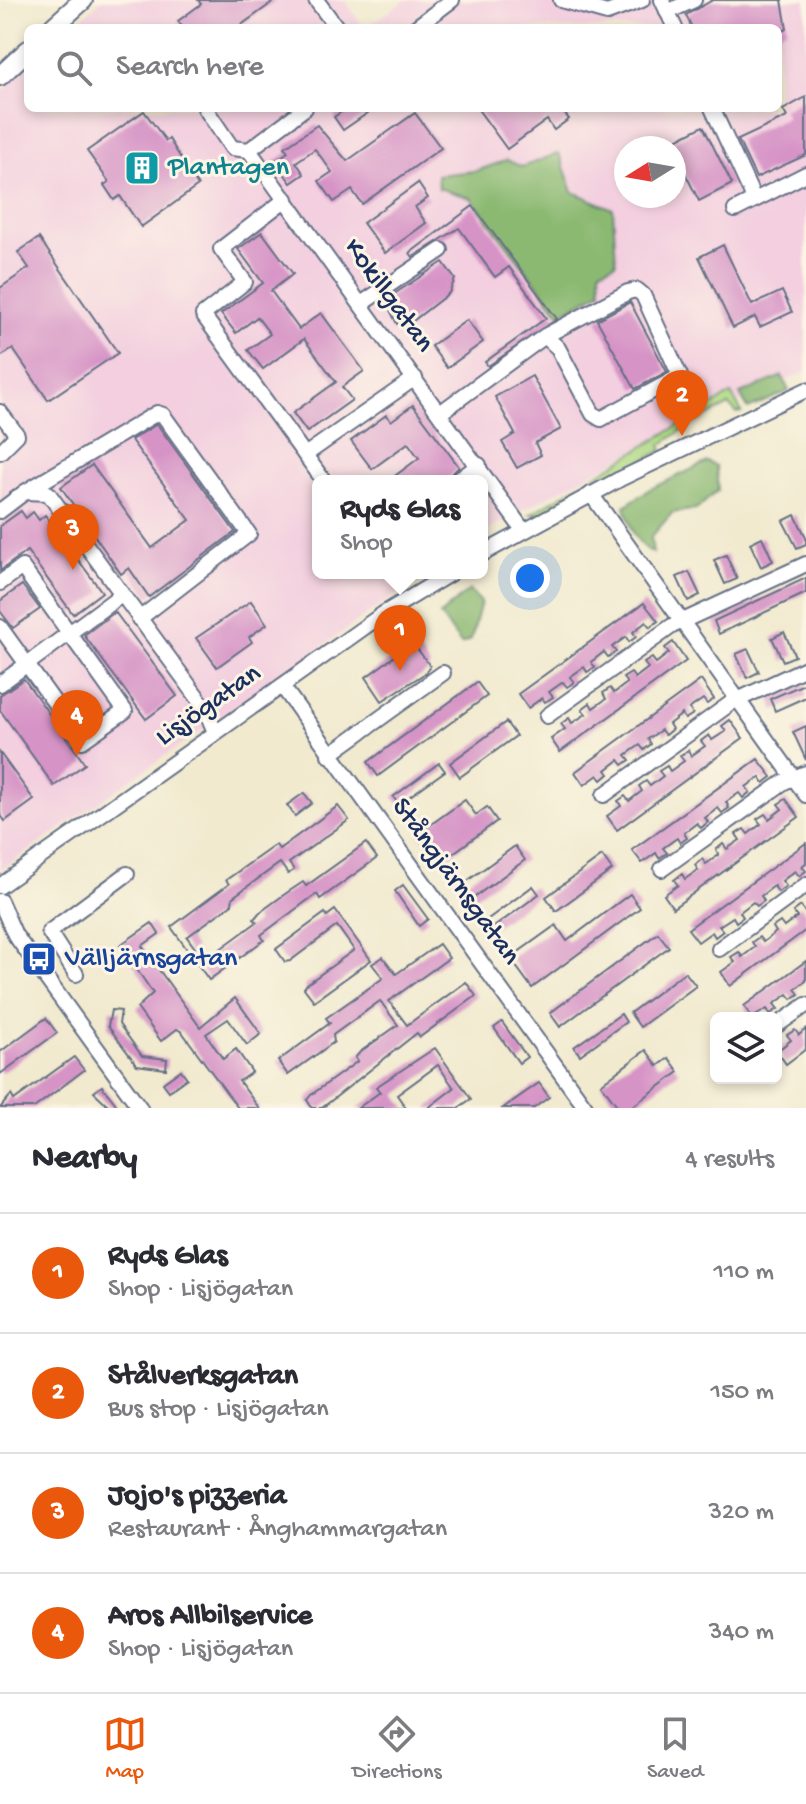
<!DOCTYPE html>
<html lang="en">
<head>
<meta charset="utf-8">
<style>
	:root { --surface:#fff; --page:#f2f2f3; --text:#2b2b33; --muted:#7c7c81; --line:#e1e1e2; --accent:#ea580c }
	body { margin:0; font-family:"Gochi Hand",sans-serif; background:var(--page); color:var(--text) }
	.controls { position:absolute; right:24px; bottom:24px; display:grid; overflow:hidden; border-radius:12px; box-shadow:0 4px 12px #0003 }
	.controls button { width:72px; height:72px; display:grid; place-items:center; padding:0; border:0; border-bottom:2px solid var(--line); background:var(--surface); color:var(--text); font:40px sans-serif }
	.compass { position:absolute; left:614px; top:136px; width:72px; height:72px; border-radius:50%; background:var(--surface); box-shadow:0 4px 12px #0003; rotate:259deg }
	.you { position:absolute; left:530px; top:578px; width:28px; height:28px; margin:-20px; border:6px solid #fff; border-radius:50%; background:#1a73e8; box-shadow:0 0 0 12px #1a73e833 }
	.badge { display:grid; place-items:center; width:52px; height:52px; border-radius:50%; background:var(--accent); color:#fff; font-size:26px; font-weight:700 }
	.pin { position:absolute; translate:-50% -66px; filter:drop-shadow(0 2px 4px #0008) }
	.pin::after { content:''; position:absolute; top:42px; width:28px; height:24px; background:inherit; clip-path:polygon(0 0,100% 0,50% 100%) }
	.popup { position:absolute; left:312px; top:475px; width:176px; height:104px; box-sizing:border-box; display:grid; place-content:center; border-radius:12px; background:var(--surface); filter:drop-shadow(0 2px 6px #0005); font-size:26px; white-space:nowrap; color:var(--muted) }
	.popup b { font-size:30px; color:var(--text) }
	.popup::after { content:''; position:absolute; left:50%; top:100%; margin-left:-16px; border:16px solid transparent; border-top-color:var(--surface) }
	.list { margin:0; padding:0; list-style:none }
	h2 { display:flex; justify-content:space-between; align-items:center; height:104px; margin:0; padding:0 32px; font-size:34px }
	h2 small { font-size:26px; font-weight:400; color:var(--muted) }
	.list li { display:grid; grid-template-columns:52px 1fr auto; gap:24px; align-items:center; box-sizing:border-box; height:120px; padding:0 32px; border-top:2px solid var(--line) }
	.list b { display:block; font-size:30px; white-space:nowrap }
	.list p { margin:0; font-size:26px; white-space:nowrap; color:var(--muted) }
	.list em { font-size:26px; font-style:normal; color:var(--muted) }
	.icon { flex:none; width:44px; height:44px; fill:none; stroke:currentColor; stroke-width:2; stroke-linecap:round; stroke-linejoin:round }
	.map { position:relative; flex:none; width:806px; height:1108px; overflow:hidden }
	.search { position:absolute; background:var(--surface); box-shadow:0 4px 12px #0003; left:24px; right:24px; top:24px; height:88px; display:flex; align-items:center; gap:20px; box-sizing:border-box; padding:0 28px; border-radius:12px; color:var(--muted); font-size:30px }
	.sheet { height:584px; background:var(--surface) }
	nav { display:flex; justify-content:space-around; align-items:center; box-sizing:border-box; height:112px; border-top:2px solid var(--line); background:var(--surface); font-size:22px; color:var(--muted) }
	nav a { display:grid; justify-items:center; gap:4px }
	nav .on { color:var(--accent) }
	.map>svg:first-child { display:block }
	.built { fill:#f3cfdf; fill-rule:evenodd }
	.green { fill:#afd984; stroke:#658471; stroke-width:2 }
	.forest { fill:#8bb972; stroke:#537468; stroke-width:2 }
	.building { fill:#d693c6 }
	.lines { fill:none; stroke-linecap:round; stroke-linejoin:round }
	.minor-casing { stroke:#667086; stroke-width:18 }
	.major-casing { stroke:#667086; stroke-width:22 }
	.minor { stroke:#fff; stroke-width:14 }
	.major { stroke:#fff; stroke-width:18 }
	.labels { text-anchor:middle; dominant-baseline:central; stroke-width:6; stroke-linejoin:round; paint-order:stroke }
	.culture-label { font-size:28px; fill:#0d838f; stroke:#fcf5e5; text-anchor:start }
	.street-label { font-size:28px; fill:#1b2f5e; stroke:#fcf5e5 }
	.transit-label { font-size:28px; fill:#164399; stroke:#fcf5e5; text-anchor:start }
</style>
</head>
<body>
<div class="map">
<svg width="806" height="1108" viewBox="0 0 806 1108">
	<rect width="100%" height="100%" fill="#fcf5e5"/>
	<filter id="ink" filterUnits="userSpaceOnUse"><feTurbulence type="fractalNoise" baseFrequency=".0125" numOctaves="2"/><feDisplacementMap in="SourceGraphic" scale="16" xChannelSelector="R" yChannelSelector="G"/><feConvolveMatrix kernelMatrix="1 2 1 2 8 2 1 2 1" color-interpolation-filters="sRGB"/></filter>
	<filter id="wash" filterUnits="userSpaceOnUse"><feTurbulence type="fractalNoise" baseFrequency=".006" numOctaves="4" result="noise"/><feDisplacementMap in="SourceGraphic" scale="32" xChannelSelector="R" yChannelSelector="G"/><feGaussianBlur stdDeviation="1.8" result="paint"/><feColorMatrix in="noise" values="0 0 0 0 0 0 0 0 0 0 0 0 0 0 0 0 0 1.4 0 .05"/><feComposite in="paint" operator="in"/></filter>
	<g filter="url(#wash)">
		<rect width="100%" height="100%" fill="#f1eacf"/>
		<g class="built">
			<polygon points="102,0 345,0 364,28 70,28"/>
			<path d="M 405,0 L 806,0 L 806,372 L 639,448 L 508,518 L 482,535 L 482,481 L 318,481 L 318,573 L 427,573 L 0,871 L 0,94 L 18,75 L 28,66 L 28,108 L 778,108 L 778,28 L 366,28 ZM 626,148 L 674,148 L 674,196 L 626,196 Z"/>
		</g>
		<g class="green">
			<polygon points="731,394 742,412 737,413 729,405 688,426 686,422"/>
			<polygon points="683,423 685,428 661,445 663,450 542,514 531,514"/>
		</g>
		<g class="forest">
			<polygon points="559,153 573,192 613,209 616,263 600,270 601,291 560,314 471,198 438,188 437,175 476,171 507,160 522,167"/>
			<polygon points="782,376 789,391 748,409 740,394"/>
			<path d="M 707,462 L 716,466 L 718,490 L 697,509 L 672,513 L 651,537 L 653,553 C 634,543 630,526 625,506 L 648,490 Z"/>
			<polygon points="469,590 481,602 471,640 461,644 440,615"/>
		</g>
		<g id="blocks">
			<g class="building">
				<polygon points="198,0 276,0 237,28 183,28 178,21 201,4"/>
				<polygon points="713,0 782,0 787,29 778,33 778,28 692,28 686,15"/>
				<polygon points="806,97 806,155 756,178 738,140 787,117 783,110"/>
				<polygon points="347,108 375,108 343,130 334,117"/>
				<polygon points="477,108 560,108 569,119 554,130 547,120 507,149"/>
				<polygon points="144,111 166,141 169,139 198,186 141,227 120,196 114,200 104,185 109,182 87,151"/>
				<polygon points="415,113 441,148 362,204 352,190 334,202 319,181 332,172 315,149 296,162 304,174 291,183 275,161 288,152 285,147 317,125 347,161"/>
				<polygon points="703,126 732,184 699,201 670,143"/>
				<polygon points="418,183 428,198 415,207 426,223 385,253 363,223"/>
				<polygon points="473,206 557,319 488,366 485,362 546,318 509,267 495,277 459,228 413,257 410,253"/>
				<polygon points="262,232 293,274 271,291 299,329 321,313 364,371 342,387 352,400 307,432 293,413 336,382 304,339 263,369 248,350 270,334 257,317 236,333 221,314 263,283 238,249"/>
				<polygon points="39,238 118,353 48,400 13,349 0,357 0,288 29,268 18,252"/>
				<polygon points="723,245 752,305 782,291 792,312 760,327 755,317 733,328 699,257"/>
				<polygon points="443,262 455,279 449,293 405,327 401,322 397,324 385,300"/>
				<polygon points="630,302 667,372 635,389 597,320"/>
				<polygon points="467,320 483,342 447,368 431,346"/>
				<polygon points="532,376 561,429 535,443 541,455 517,468 502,442 515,434 495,397"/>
				<polygon points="413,405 459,467 445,481 432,478 388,481 419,458 408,443 372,469 351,441 386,415 391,421"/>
				<polygon points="157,424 235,532 149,597 129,568 121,574 61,487 92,465 152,548 190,520 131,440"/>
				<polygon points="21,511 26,518 33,512 39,520 45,515 102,592 73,614 27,551 0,571 0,526"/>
				<polygon points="795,515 806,537 806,544 797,548 783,521"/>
				<polygon points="762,537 773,561 761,567 750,543"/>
				<polygon points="726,555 737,579 725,584 714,560"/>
				<polygon points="689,572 700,595 688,601 677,577"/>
				<polygon points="806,578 806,593 719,634 714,621"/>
				<polygon points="22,585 40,609 13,628 0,611 0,601"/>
				<polygon points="251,601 267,624 249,637 252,642 217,667 196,638"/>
				<polygon points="644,603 658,621 650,627 646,622 633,632 636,637 629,642 626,637 612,647 616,652 608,657 604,652 591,662 595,667 587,672 584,667 570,677 574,682 567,687 563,682 549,692 553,697 545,702 542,698 528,708 518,694"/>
				<polygon points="115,612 177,696 146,719 84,635"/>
				<polygon points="784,632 795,656 783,661 772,638"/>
				<polygon points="673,642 686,661 560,752 551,739 565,729 561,724 569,718 572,723 586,714 582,709 590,703 593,708 606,699 603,693 610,688 614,693 627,683 623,678 631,673 635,678 648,668 644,663 652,658 656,663 669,653 665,648"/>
				<polygon points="413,643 430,666 427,672 382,701 366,677"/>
				<polygon points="748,649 759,672 747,678 736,654"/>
				<polygon points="24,679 85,764 54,786 0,710 0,695"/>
				<polygon points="701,680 714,699 707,704 703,699 689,709 693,714 685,719 682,714 669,724 672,729 665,735 661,730 648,739 651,744 644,750 640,745 626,755 630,760 623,765 619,760 606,770 609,774 602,780 598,775 584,785 575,772"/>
				<polygon points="477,682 487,696 378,776 368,762"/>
				<polygon points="806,683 806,697 775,711 770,699"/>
				<polygon points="730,720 743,738 617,830 607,816 621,806 618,801 625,796 629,801 642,791 639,786 646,781 650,786 663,776 659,771 667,766 670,771 684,761 680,756 688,750 691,756 705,746 701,741 709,735 712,740 726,731 722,726"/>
				<polygon points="506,722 516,736 460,777 450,763"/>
				<polygon points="806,726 806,760 793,732"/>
				<polygon points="0,753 34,800 5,821 0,814"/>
				<polygon points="758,759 772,777 764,783 760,777 746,787 750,792 743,798 739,793 726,802 729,808 722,813 718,808 705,818 708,822 701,828 697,823 684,833 687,838 680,843 677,838 663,848 667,853 659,858 656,853 642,863 632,850"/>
				<polygon points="439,763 445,771 399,804 393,797"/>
				<polygon points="304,793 312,803 295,816 287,805"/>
				<polygon points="786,799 799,817 673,908 664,895 678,885 674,880 682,874 685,879 698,870 695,865 702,859 706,864 719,855 716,850 723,844 727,849 740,840 736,834 744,829 748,834 761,824 757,819 765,814 769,819 782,809 778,804"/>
				<polygon points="465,800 476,815 487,807 497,821 441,862 419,833"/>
				<polygon points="338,806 349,820 289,863 294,870 288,874 280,863 233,897 232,904 187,937 195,948 189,952 171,927 229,884 226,880 271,848 276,845 279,849"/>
				<polygon points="366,843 377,858 320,899 317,894 308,900 261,935 264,940 209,980 191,955 196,951 204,961 257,922 254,919 259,913 285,894 303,882 306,886"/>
				<polygon points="806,843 806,863 802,866 806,871 799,876 795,871 782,881 786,886 778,892 774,886 761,896 764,901 757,906 753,902 740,912 743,917 736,922 733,917 719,926 723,931 715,937 712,932 698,942 688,929"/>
				<polygon points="515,846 525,860 469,901 459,887"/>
				<polygon points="602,856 612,870 556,911 546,897"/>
				<polygon points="403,885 428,919 419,926 395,891"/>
				<polygon points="533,886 539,894 490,930 484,922"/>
				<polygon points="630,894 640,908 532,988 510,958 556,925 567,941"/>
				<polygon points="801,906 806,914 806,930 730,986 721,972 735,962 731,957 739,952 742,957 755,947 752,942 759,937 763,942 776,932 773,927 780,922 784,927 797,917 793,912"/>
				<polygon points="335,910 371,960 314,1001 304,988 307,984 354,950 337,926 290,961 285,962 276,949 325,913 327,916"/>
				<polygon points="152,923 159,934 142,946 200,1027 235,998 261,1034 247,1045 228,1019 206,1034 223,1059 236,1049 252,1072 239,1081 259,1108 238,1108 182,1032 177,1029 161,1041 137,1008 153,993 120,945"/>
				<polygon points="658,933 669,947 560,1027 550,1013"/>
				<polygon points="439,944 449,958 389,1001 407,1025 466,982 476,996 420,1037 417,1033 322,1108 312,1108 307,1100 311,1095 358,1061 355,1058 360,1052 398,1025 380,1001 333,1035 334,1042 288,1075 278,1061 330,1023 326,1018 383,978 372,964 383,957 396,974"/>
				<polygon points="806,961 806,981 795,989 799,994 792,999 788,994 774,1004 778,1009 770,1014 767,1009 752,1018 744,1006"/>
				<polygon points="685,972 696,986 640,1027 630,1013"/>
				<polygon points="111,1010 121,1011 119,1024 142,1056 167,1059 166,1069 137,1065 108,1026"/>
				<polygon points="621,1014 626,1022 580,1055 574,1047"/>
				<polygon points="46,1018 57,1033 0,1074 0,1052"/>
				<polygon points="502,1022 527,1057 519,1063 494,1028"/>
				<polygon points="806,1029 806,1049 786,1064 777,1051 791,1040 787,1035 795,1030 799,1035"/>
				<polygon points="435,1048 471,1099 458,1108 428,1108 454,1088 438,1065 397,1095 406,1108 358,1108 380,1092 376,1087"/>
				<polygon points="646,1050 658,1066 669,1058 679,1072 630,1108 619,1108 601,1084"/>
				<polygon points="74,1057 84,1070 34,1108 0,1108 11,1095 14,1100"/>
				<polygon points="181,1070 187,1078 169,1091 163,1083"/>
				<polygon points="539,1083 549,1097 534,1108 503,1108"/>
				<polygon points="102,1086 116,1104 111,1108 94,1092"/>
			</g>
		</g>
	</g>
	<g filter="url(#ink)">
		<use href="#blocks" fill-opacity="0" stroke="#667086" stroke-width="2"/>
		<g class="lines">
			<defs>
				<g id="minor">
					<polyline points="316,0 337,28"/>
					<polyline points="561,0 607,13 642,0"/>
					<polyline points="662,0 675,28"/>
					<polyline points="667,12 694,0"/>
					<polyline points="415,28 452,0"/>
					<polyline points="205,108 232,148 249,150"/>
					<polyline points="305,108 249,150 523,530"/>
					<polyline points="712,108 754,199"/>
					<polyline points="286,199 221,249 245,282 203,315 324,481"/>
					<polyline points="735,210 806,174"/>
					<polyline points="361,304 441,250"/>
					<polyline points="0,412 17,435 0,452"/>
					<polyline points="440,413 545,336 628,292 637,290 643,295 680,376 601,419 593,414 558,348 545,336"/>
					<polyline points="305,455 415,378"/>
					<polyline points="457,481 479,465"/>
					<polyline points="25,492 157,413 163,415 249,534 139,619"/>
					<polyline points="591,494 806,795"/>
					<polyline points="0,511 25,492 48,493 204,706 215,732"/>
					<polyline points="482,554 620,479 806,390"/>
					<polyline points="0,583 22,567 125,711 82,741 0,627"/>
					<polyline points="0,684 121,595"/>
					<polyline points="282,686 586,1108"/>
					<polyline points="547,716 672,626 806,564"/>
					<polyline points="329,755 443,673"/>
					<polyline points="604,795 731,703 806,668"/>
					<polyline points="662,869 784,782 806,773"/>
					<polyline points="0,886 383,614 451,573"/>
					<polyline points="0,901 15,935 140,1108"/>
					<polyline points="719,949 806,885"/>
					<polyline points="76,974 49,932 127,874"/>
					<polyline points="776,1026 806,1005"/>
				</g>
				<g id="major">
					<polyline points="52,28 83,0"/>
					<polyline points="0,76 28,50"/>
				</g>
			</defs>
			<use href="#minor" class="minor-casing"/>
			<use href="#major" class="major-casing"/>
			<use href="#minor" class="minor"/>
			<use href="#major" class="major"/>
		</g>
	</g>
	<defs>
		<symbol id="building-square" viewBox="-11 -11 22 22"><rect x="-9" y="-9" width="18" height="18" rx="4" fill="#0f9aa8" stroke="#fcf5e5"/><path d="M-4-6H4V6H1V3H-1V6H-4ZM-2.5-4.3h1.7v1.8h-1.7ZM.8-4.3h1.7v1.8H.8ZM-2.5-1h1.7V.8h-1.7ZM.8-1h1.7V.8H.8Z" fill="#fff"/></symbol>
		<symbol id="bus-square" viewBox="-11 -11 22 22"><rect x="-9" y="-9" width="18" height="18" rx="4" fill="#1a4fb4" stroke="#fcf5e5"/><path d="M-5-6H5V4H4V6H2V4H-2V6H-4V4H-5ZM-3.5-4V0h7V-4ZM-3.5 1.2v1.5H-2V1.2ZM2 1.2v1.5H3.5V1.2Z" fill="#fff"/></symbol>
	</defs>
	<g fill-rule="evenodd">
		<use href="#building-square" x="122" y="148" width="40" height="40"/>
		<use href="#bus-square" x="19" y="939" width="40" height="40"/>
	</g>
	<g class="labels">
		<g class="culture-label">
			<text x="168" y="168">Plantagen</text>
		</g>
		<g class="street-label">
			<text transform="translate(388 296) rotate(54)">Kokillgatan</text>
			<text transform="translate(209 706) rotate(-35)">Lisjögatan</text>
			<text transform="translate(455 882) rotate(54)">Stångjärnsgatan</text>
		</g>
		<g class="transit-label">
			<text x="65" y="959">Välljärnsgatan</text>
		</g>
	</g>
</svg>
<div class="controls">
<button><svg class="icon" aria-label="layers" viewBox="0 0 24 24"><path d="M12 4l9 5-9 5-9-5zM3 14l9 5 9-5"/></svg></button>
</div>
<svg class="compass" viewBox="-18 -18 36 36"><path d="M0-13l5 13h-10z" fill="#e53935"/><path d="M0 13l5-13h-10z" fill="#7c7c81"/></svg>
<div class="you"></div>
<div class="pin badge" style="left:400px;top:671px">1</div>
<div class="popup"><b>Ryds Glas</b>Shop</div>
<div class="pin badge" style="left:682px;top:436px">2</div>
<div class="pin badge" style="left:73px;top:570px">3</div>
<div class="pin badge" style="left:77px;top:756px">4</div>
<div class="search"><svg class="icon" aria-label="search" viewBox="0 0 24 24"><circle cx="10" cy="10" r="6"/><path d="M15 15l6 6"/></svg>Search here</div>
</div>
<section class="sheet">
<h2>Nearby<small>4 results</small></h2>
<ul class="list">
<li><span class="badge">1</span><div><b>Ryds Glas</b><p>Shop · Lisjögatan</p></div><em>110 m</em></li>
<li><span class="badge">2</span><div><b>Stålverksgatan</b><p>Bus stop · Lisjögatan</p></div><em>150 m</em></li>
<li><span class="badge">3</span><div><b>Jojo's pizzeria</b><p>Restaurant · Ånghammargatan</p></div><em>320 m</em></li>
<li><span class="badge">4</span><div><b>Aros Allbilservice</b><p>Shop · Lisjögatan</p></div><em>340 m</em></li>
</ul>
</section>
<nav>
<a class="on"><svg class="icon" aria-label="map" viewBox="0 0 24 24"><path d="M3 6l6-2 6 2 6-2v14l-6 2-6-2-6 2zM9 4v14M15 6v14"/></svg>Map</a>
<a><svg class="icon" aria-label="directions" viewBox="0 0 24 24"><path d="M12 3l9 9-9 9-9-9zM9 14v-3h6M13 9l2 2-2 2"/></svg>Directions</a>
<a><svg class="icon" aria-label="saved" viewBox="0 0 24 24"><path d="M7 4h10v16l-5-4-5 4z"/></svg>Saved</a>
</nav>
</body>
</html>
